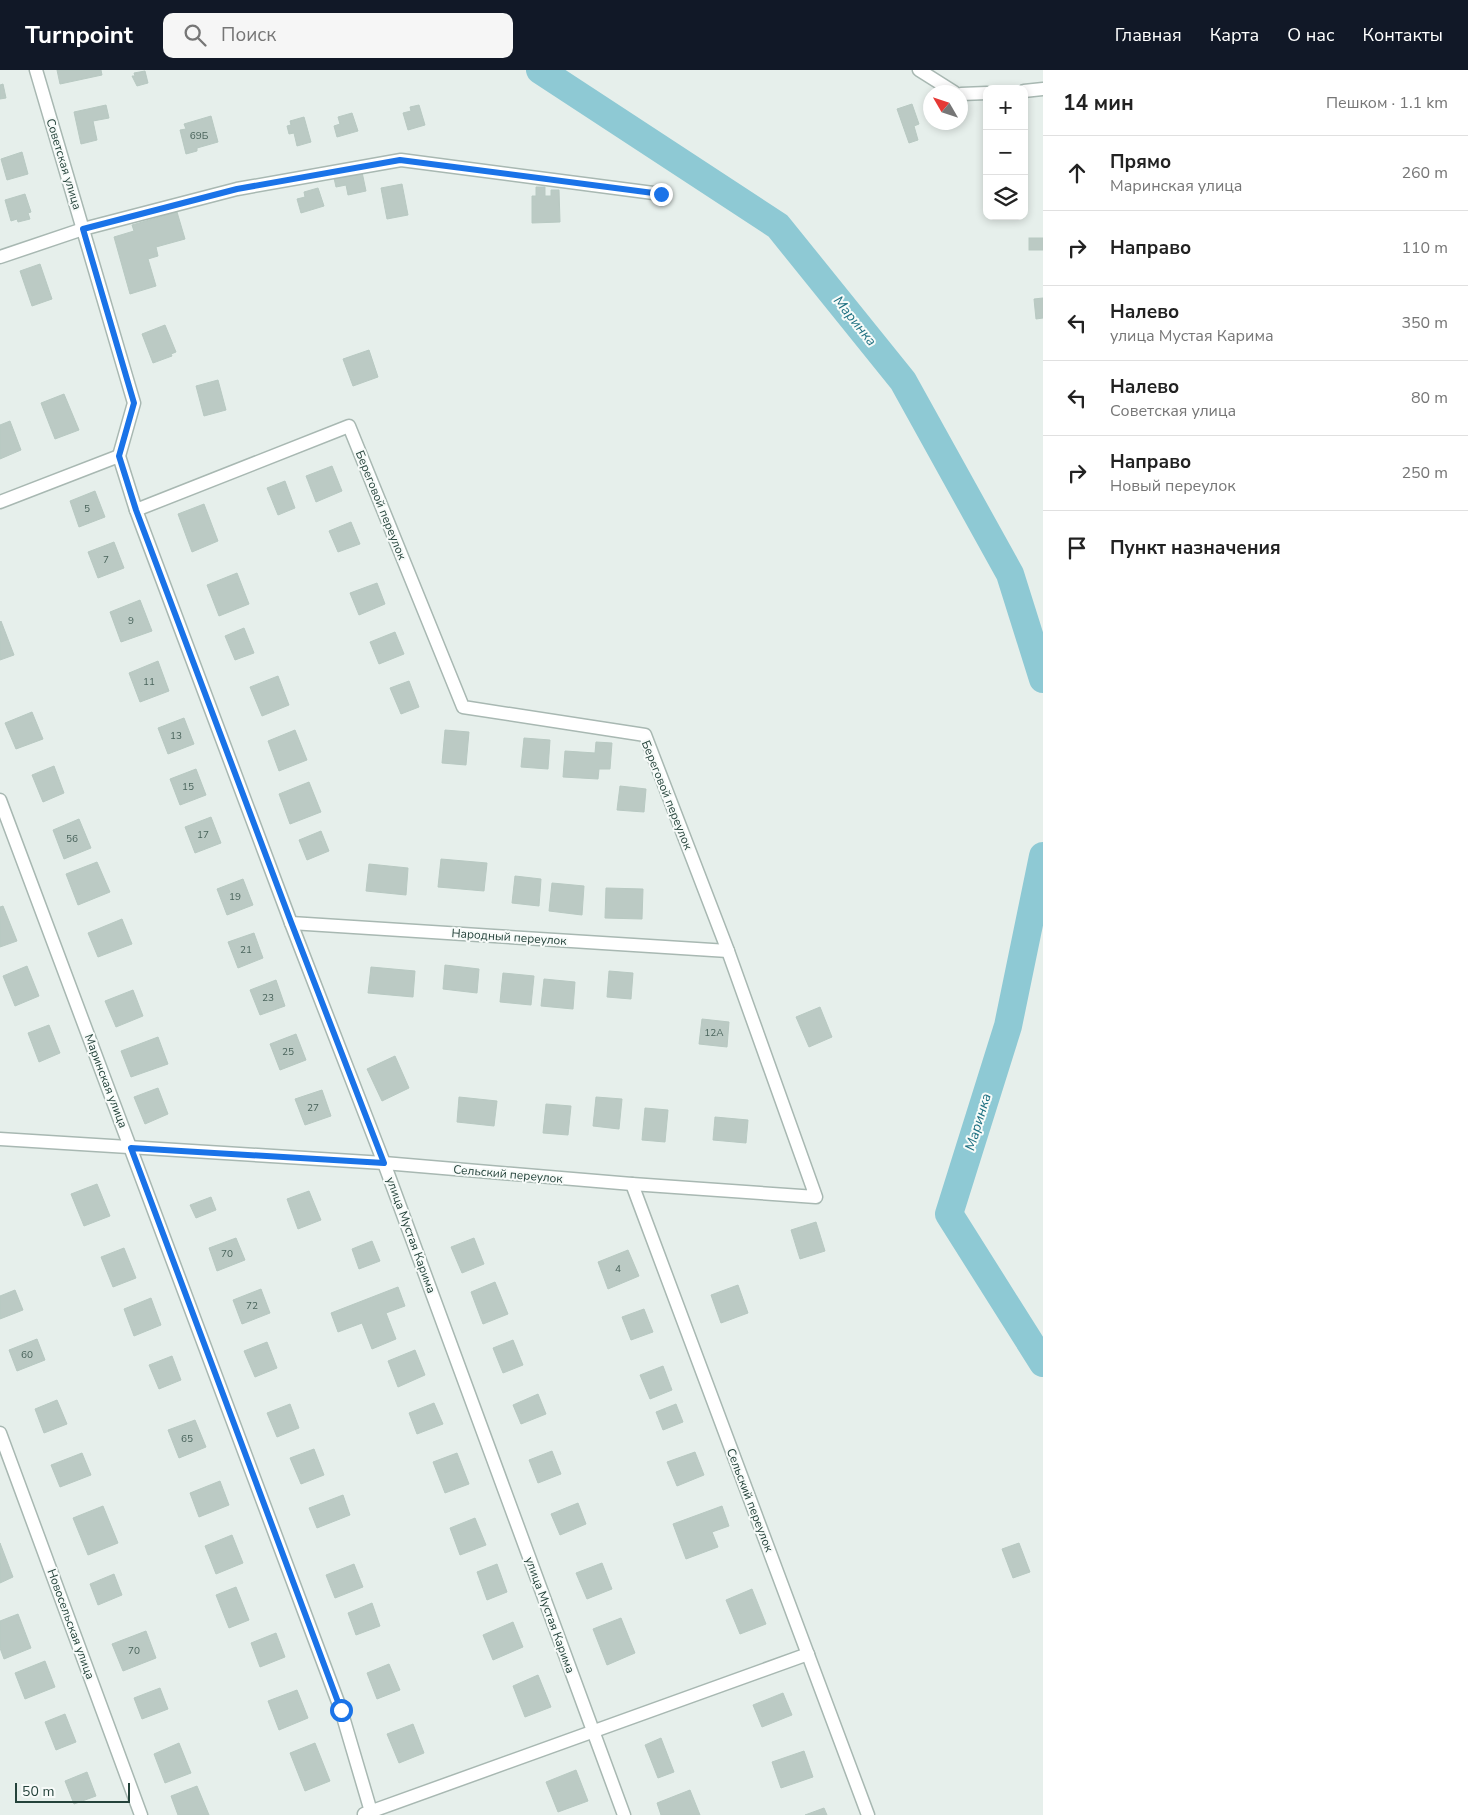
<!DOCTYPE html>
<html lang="ru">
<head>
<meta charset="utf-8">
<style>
	:root { --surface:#fff; --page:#f6f6f6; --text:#222; --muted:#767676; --line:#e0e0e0; --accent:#111827 }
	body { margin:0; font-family:"Nunito Sans",sans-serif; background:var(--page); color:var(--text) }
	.controls { position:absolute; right:15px; top:15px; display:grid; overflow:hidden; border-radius:10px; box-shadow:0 2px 8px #0003 }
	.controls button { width:45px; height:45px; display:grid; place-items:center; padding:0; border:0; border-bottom:1px solid var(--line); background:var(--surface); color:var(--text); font:25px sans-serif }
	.compass { position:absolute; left:923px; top:15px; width:45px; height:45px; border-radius:50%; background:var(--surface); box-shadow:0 2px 8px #0003; rotate:309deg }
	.scale { position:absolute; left:15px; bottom:12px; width:115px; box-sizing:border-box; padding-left:5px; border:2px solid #24423a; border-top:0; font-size:14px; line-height:18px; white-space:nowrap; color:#24423a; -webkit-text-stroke:4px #f7fbf9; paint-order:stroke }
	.stop { position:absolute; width:15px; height:15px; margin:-11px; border:4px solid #1a73e8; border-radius:50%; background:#fff }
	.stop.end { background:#1a73e8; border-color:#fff; box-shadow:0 1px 5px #0008 }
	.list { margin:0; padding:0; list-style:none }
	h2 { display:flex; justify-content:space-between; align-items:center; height:65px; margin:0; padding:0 20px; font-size:21px }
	h2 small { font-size:16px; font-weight:400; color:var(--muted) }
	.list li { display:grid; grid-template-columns:32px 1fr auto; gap:15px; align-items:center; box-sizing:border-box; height:75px; padding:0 20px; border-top:1px solid var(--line) }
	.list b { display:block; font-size:19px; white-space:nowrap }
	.list p { margin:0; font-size:16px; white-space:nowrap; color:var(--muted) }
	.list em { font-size:16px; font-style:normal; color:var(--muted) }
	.icon { flex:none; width:28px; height:28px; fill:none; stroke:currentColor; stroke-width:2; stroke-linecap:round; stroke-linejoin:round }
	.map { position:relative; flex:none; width:1043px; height:1745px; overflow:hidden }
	header { display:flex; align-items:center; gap:30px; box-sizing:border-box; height:70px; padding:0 25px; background:var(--accent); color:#fff }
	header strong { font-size:24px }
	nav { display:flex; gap:28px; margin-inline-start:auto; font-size:18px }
	.search { width:350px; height:45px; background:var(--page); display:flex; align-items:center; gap:12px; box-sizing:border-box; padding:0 18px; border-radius:10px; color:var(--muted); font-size:19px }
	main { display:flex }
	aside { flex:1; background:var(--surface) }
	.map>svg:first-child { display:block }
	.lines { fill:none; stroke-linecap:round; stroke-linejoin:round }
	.river { stroke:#8ec9d4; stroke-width:28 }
	.building { fill:#bbcac4; stroke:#b8c9c2 }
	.minor-casing { stroke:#a8b8b2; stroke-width:15 }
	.minor { stroke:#fff; stroke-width:12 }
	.route { stroke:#1a73e8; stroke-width:6 }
	.labels { text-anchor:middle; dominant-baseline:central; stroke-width:4; stroke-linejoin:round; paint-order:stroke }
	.number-label { font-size:10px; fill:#4a645c }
	.street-label { font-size:12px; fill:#24423a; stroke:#f7fbf9 }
	.water-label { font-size:14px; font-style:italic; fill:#1c6f80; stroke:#f7fbf9 }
</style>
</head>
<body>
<header>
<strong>Turnpoint</strong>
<div class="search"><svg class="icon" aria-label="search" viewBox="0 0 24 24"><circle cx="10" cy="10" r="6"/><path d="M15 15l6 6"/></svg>Поиск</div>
<nav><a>Главная</a><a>Карта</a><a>О нас</a><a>Контакты</a></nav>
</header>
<main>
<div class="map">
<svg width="1043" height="1745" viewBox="0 0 1043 1745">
	<rect width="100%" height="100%" fill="#e6efeb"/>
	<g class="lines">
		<g class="river">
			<polyline points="540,0 778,156 903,311 1010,504 1043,609"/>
			<polyline points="1043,786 1008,956 949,1144 1043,1293"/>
		</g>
	</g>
	<g class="building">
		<polygon points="57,0 101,0 102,5 60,14"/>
		<polygon points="145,1 148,13 137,16 132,6 135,6 134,3"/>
		<polygon points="3,14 6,28 0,29 0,15"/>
		<polygon points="912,34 919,54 914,56 918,70 909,73 897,39"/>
		<polygon points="106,35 109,48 93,51 97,70 81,74 74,42"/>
		<polygon points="419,35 425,55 408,60 403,43 411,41 410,37"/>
		<polygon points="352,43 358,61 337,67 334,56 340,54 338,47"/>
		<polygon points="211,46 218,72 197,78 197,81 186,84 180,60 186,59 184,54"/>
		<polygon points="304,47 311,72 297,76 294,63 289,64 287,56 291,55 290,51"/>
		<polygon points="938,52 956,52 938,56"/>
		<polygon points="22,82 28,104 7,110 1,89"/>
		<polygon points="362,102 366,121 348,125 346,115 336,117 334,108"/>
		<polygon points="402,114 408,145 387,149 381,118"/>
		<polygon points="536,117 545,117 545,126 551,126 551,120 559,120 560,152 532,153 532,126 536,126"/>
		<polygon points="318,118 324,136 301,143 297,129 305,127 304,122"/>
		<polygon points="25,124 31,142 28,143 30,149 18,152 17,149 11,151 5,130"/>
		<polygon points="177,142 185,169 156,177 158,186 148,189 156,216 130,224 114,167 134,161 132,155"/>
		<rect x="1029" y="168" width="14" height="12"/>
		<polygon points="40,194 52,229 32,236 20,201"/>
		<polygon points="1043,228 1043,248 1036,249 1034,229"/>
		<polygon points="165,255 176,282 171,284 172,286 153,293 142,264"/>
		<polygon points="369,280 378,307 353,316 343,289"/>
		<polygon points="218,310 226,340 204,346 196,316"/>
		<polygon points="64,324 79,360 55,369 41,333"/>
		<polygon points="10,351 21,380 0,389 0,355"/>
		<polygon points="332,396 342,421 316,432 306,406"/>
		<polygon points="285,411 295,438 278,445 267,418"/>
		<polygon points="95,421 105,447 79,457 70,431"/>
		<polygon points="204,434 218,471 192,482 178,444"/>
		<polygon points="351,452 360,474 338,482 329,461"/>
		<polygon points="114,472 124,498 98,508 88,482"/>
		<polygon points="237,503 249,534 219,546 207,515"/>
		<polygon points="377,513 385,534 359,545 350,523"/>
		<polygon points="140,530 152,561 121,572 110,542"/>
		<polygon points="1,551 14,585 0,590 0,552"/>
		<polygon points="244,558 254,583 235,590 225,566"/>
		<polygon points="395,562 404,584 379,594 370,572"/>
		<polygon points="158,591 169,621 140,632 129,603"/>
		<polygon points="278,606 289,635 262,646 250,617"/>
		<polygon points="409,611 419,637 401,644 390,618"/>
		<polygon points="32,642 43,669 16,679 5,653"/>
		<polygon points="184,648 194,674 168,684 158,658"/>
		<polygon points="295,660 307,690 279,701 268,671"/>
		<polygon points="445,660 469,662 466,695 442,693"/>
		<polygon points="524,668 550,670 548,699 521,697"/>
		<polygon points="596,672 612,673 610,699 599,699 598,709 563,707 565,681 595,683"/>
		<polygon points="54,696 64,723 43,732 32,705"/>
		<polygon points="196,699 206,725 180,735 170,709"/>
		<polygon points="309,712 321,742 290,754 279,724"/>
		<polygon points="620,716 646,719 644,742 617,740"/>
		<polygon points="211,747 221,773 195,783 185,757"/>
		<polygon points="79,749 91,778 64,789 53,760"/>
		<polygon points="321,761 329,781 307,790 299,770"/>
		<polygon points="441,789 487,793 484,821 438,817"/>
		<polygon points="97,792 110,822 78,835 66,804"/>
		<polygon points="369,794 408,798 406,825 366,821"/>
		<polygon points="515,806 541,809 539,836 512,833"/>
		<polygon points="243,809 253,835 227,845 217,819"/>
		<polygon points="552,813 584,816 582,845 549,841"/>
		<polygon points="606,818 643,819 642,849 605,848"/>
		<polygon points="3,836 17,871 0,877 0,837"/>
		<polygon points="122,849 132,874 98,887 88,863"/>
		<polygon points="254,863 263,888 238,898 228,872"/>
		<polygon points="445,895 479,899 477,923 443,919"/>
		<polygon points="27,896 39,926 15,936 3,906"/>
		<polygon points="371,897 415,901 413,927 368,923"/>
		<polygon points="609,901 633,903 631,929 607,927"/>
		<polygon points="503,903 534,906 531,935 500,932"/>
		<polygon points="544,909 575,912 573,939 541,936"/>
		<polygon points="276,910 285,936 260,945 250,920"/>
		<polygon points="133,920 143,946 116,957 105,931"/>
		<polygon points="820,937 832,967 809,977 796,947"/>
		<polygon points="702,949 729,952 727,977 699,974"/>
		<polygon points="49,955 60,983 39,992 28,963"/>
		<polygon points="296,964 306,990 280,1000 270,974"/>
		<polygon points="158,967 168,994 131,1007 121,981"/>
		<polygon points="395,986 409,1018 382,1031 367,999"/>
		<polygon points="158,1018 168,1044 145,1054 134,1027"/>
		<polygon points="322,1020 331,1046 305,1055 295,1029"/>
		<polygon points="459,1027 497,1031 494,1056 457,1052"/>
		<polygon points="596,1027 622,1029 619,1059 593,1056"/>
		<polygon points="546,1034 571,1036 568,1065 543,1063"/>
		<polygon points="645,1038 668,1040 665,1072 642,1070"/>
		<polygon points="715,1047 748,1050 746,1073 713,1070"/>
		<polygon points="97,1114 110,1146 84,1156 71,1124"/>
		<polygon points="309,1121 321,1150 298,1159 287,1129"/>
		<polygon points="211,1127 216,1140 196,1148 190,1135"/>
		<polygon points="816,1152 825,1181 800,1189 791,1160"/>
		<polygon points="236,1168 245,1190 217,1201 209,1178"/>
		<polygon points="474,1168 484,1194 462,1203 451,1177"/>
		<polygon points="372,1171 380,1191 359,1199 352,1179"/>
		<polygon points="124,1178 136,1208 113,1217 101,1187"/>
		<polygon points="628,1180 639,1206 608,1219 598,1192"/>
		<polygon points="495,1212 508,1244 483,1254 471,1222"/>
		<polygon points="738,1215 748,1243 721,1253 711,1225"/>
		<polygon points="398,1217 405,1236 386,1243 396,1269 372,1279 362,1253 338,1262 331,1243"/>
		<polygon points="261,1219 270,1243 242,1254 233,1230"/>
		<polygon points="15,1220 23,1240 0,1249 0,1226"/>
		<polygon points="151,1228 161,1255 134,1266 124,1239"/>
		<polygon points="644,1239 653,1262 631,1270 622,1247"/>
		<polygon points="37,1269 45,1290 17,1301 9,1280"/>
		<polygon points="513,1270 523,1295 503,1303 493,1278"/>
		<polygon points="267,1272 277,1298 255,1307 244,1281"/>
		<polygon points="415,1280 425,1305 398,1317 388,1291"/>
		<polygon points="172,1286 181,1310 159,1319 149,1295"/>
		<polygon points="663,1296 672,1320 650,1329 640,1305"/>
		<polygon points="538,1324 546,1344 521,1354 513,1335"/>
		<polygon points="57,1330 67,1354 44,1363 35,1339"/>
		<polygon points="434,1333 443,1354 417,1364 409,1343"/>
		<polygon points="290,1334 299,1358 277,1367 267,1343"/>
		<polygon points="676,1334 683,1352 663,1360 656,1342"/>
		<polygon points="195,1350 206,1377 179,1388 168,1360"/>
		<polygon points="314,1379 324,1405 301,1414 290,1388"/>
		<polygon points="552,1381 561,1404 538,1413 529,1390"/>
		<polygon points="695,1382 704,1405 677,1416 667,1392"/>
		<polygon points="82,1383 91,1405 60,1417 51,1395"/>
		<polygon points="457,1383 469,1414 445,1423 433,1392"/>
		<polygon points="220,1411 229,1435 199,1447 190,1423"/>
		<polygon points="343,1425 350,1445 317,1458 309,1438"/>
		<polygon points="578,1433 586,1454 560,1465 551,1444"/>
		<polygon points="103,1436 118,1473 88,1485 73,1448"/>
		<polygon points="722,1436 729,1456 712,1462 718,1477 686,1489 673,1454"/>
		<polygon points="475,1448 486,1475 460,1485 450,1458"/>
		<polygon points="232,1465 243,1493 216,1504 205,1476"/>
		<polygon points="0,1473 13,1507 0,1513"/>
		<polygon points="1019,1473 1030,1502 1013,1508 1002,1479"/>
		<polygon points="602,1493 612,1519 587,1529 576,1503"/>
		<polygon points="354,1494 363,1517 335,1528 326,1505"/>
		<polygon points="497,1494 507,1522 487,1530 477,1502"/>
		<polygon points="114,1504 122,1525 98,1535 90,1514"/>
		<polygon points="236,1517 249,1550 229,1558 216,1525"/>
		<polygon points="752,1519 766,1554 740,1564 726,1530"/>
		<polygon points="372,1533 380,1556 356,1565 348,1543"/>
		<polygon points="18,1544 31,1578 4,1589 0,1578 0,1551"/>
		<polygon points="621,1548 635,1583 607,1595 593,1559"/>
		<polygon points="513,1552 523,1577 493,1590 483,1565"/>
		<polygon points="146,1561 156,1588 123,1601 112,1574"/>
		<polygon points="276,1563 285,1587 260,1597 251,1573"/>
		<polygon points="45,1591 55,1617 25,1629 15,1603"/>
		<polygon points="389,1594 400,1620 377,1629 367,1603"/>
		<polygon points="538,1605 551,1637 525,1647 513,1616"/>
		<polygon points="160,1618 168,1639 142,1649 134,1628"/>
		<polygon points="297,1620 308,1648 279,1660 268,1631"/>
		<polygon points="783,1623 792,1645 762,1657 753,1635"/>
		<polygon points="65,1644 76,1672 56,1680 45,1652"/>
		<polygon points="413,1654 424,1683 399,1693 387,1664"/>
		<polygon points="661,1668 674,1702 658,1708 645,1675"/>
		<polygon points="179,1673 191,1703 165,1713 154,1684"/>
		<polygon points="315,1673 330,1711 305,1721 290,1683"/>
		<polygon points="804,1681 813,1707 781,1718 772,1692"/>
		<polygon points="576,1700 588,1731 558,1742 546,1712"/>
		<polygon points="87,1702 96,1726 74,1734 65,1711"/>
		<polygon points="197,1716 209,1745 178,1745 171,1726"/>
		<polygon points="690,1720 700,1745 661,1745 657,1733"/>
		<polygon points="824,1738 827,1745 805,1745"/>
	</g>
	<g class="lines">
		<defs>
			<g id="minor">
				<polyline points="36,0 134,333 119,386 136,440 291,853 384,1093 624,1745"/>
				<polyline points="919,0 954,22"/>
				<polyline points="1024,21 1043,19"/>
				<polyline points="961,24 987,23"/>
				<polyline points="0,187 83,159 237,119 401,90 661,124"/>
				<polyline points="0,432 119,386"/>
				<polyline points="0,730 341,1640 372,1745"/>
				<polyline points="291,853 728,881"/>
				<polyline points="0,1069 384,1093 632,1114 816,1127 728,881 645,665 463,637 349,356 136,440"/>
				<polyline points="632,1114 868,1745"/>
				<polyline points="0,1363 141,1745"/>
				<polyline points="364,1744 808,1584"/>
			</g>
		</defs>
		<use href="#minor" class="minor-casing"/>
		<use href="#minor" class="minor"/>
	</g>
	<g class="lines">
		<polyline class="route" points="341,1640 131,1078 384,1093 291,852 136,440 119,386 134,333 83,159 237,119 400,90 661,124"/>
	</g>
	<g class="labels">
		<g class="number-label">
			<text x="199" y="66">69Б</text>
			<text x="87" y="439">5</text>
			<text x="106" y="490">7</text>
			<text x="131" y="551">9</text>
			<text x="149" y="612">11</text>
			<text x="176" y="666">13</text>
			<text x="188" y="717">15</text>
			<text x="203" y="765">17</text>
			<text x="72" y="769">56</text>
			<text x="235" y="827">19</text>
			<text x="246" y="880">21</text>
			<text x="268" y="928">23</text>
			<text x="714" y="963">12А</text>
			<text x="288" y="982">25</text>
			<text x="313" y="1038">27</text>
			<text x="227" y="1184">70</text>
			<text x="618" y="1199">4</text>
			<text x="252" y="1236">72</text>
			<text x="27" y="1285">60</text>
			<text x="187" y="1369">65</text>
			<text x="134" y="1581">70</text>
		</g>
		<g class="street-label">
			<text transform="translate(64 94) rotate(73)">Советская улица</text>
			<text transform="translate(381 435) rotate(68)">Береговой переулок</text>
			<text transform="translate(667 725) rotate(68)">Береговой переулок</text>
			<text transform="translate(509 867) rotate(4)">Народный переулок</text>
			<text transform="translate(106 1011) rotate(69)">Маринская улица</text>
			<text transform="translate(508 1104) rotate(5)">Сельский переулок</text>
			<text transform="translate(411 1165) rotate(70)">улица Мустая Карима</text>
			<text transform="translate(750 1430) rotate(69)">Сельский переулок</text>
			<text transform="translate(550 1545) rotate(70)">улица Мустая Карима</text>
			<text transform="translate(71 1554) rotate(70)">Новосельская улица</text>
		</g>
		<g class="water-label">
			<text transform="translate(855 251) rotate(51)">Маринка</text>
			<text transform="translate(978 1052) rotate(-73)">Маринка</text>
		</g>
	</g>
</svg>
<div class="controls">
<button>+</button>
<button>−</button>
<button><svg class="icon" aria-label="layers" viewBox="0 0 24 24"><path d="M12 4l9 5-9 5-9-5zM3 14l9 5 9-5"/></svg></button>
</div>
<svg class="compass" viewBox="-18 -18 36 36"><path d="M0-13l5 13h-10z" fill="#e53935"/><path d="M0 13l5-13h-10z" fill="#767676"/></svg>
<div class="scale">50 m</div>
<div class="stop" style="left:341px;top:1640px"></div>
<div class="stop end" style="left:661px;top:124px"></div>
</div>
<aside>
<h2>14 мин<small>Пешком · 1.1 km</small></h2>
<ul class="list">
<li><svg class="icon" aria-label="ahead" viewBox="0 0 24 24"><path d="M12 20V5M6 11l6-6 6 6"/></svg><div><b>Прямо</b><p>Маринская улица</p></div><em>260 m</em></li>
<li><svg class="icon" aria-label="right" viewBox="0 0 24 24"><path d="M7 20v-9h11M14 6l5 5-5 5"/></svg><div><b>Направо</b></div><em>110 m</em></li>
<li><svg class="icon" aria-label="left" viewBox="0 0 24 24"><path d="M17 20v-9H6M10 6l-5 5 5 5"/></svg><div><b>Налево</b><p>улица Мустая Карима</p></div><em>350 m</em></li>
<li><svg class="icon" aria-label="left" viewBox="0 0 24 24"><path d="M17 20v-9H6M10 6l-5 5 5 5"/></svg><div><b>Налево</b><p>Советская улица</p></div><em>80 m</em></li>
<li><svg class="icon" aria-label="right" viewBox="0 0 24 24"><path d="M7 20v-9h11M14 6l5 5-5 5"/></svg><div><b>Направо</b><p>Новый переулок</p></div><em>250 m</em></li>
<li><svg class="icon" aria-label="arrive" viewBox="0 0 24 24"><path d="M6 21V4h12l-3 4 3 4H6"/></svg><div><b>Пункт назначения</b></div></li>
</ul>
</aside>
</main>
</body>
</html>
